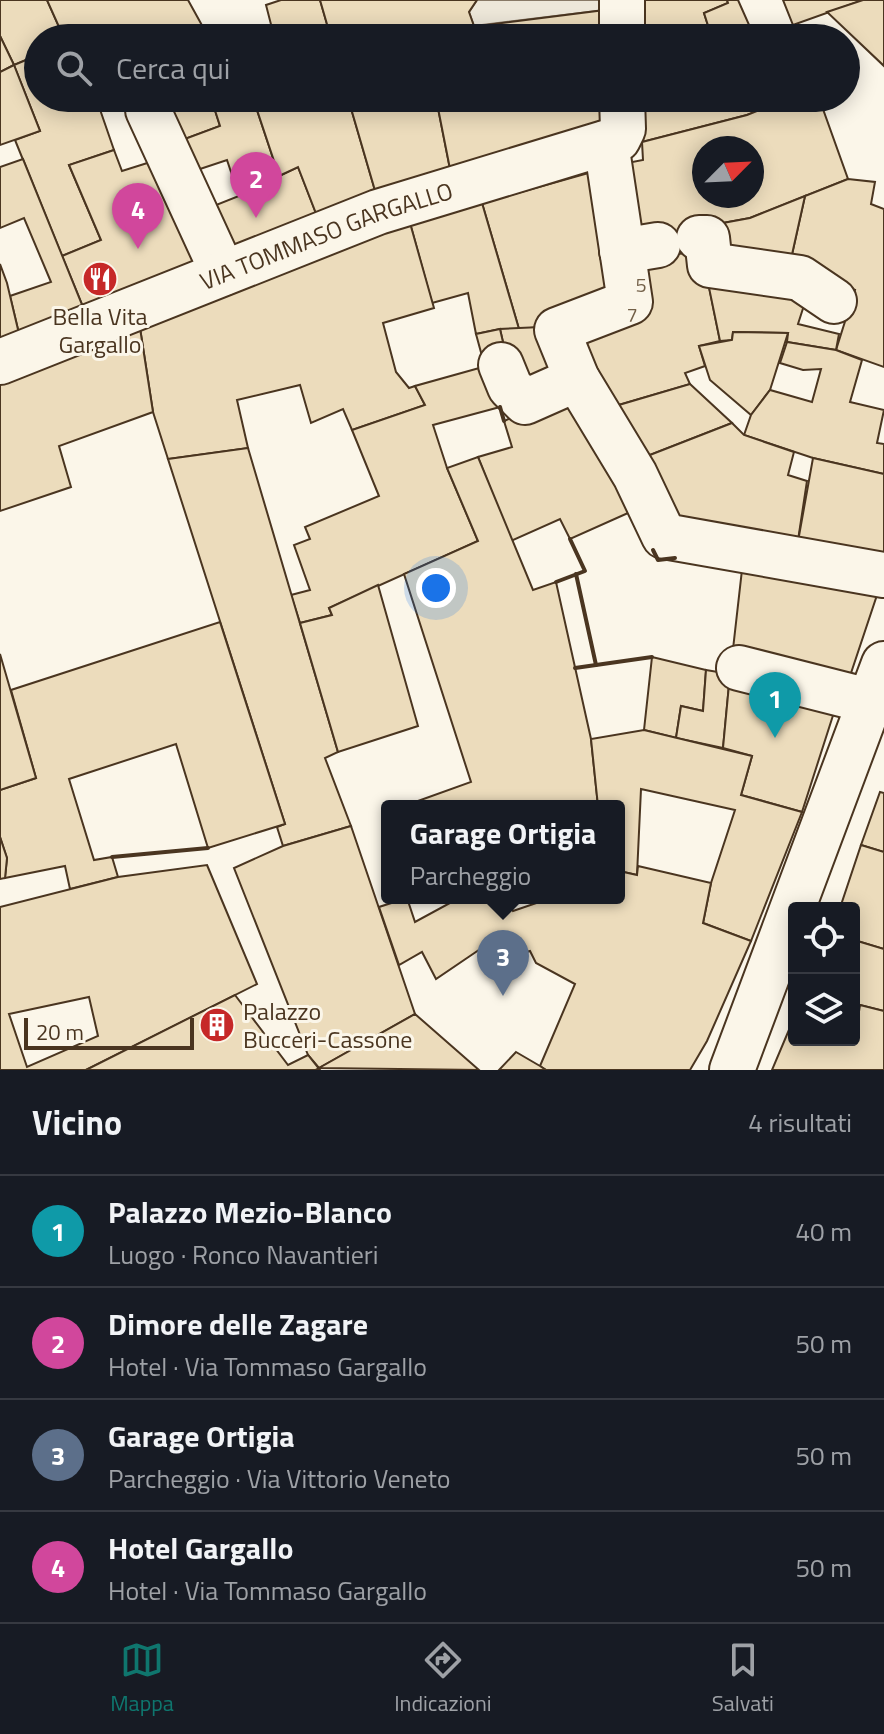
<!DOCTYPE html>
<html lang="it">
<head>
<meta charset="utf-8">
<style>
	:root { --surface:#171b24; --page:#242831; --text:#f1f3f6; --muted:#9ea1a6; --line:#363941; --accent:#0f766e }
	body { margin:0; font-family:"Titillium Web",sans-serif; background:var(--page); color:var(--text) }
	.controls { position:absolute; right:24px; bottom:24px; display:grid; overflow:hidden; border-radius:8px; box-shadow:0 4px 20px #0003 }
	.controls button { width:72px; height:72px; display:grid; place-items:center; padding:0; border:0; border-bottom:2px solid var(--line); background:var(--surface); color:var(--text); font:40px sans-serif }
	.compass { position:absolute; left:692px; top:136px; width:72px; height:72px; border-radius:50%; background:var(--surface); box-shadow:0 4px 20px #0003; rotate:66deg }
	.scale { position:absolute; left:24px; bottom:20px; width:170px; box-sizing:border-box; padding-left:8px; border:4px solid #4a3520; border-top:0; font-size:22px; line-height:28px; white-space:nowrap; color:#4a3520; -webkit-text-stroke:6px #fbf6e9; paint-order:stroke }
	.you { position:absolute; left:436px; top:588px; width:28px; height:28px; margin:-20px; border:6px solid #fff; border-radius:50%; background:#1a73e8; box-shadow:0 0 0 12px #1a73e833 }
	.badge { display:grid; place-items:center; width:52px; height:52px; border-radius:50%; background:var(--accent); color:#fff; font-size:26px; font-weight:700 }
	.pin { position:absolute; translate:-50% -66px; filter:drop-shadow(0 2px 4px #0008) }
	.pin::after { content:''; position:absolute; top:42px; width:28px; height:24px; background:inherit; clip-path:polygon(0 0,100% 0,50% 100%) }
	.popup { position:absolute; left:381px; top:800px; width:244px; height:104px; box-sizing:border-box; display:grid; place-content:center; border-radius:8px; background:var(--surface); filter:drop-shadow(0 2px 6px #0005); font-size:26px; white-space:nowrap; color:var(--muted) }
	.popup b { font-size:30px; color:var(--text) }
	.popup::after { content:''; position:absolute; left:50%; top:100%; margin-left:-16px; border:16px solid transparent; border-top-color:var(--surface) }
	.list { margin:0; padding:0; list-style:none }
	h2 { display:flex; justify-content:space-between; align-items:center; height:104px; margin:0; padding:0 32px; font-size:34px }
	h2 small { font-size:26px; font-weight:400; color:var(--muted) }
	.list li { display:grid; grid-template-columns:52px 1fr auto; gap:24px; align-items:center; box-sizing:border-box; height:112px; padding:0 32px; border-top:2px solid var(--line) }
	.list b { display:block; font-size:30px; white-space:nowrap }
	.list p { margin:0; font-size:26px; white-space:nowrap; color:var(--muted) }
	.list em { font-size:26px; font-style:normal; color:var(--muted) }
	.icon { flex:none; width:44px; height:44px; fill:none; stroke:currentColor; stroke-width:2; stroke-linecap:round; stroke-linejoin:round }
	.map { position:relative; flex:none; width:884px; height:1070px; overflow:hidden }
	.search { position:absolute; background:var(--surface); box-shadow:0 4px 20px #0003; left:24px; right:24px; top:24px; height:88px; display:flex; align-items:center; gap:20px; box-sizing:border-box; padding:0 28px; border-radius:44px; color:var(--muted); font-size:30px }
	.sheet { height:552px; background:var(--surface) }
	nav { display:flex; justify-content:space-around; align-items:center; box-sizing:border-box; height:112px; border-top:2px solid var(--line); background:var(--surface); font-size:22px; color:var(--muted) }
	nav a { display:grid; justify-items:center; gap:4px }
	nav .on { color:var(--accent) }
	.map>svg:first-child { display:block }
	.parking { fill:#ede7d9; stroke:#887966; stroke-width:2 }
	.building { fill:#ecdcbc; stroke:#4a3520; stroke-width:2; fill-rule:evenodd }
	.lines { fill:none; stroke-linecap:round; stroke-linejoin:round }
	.street-casing { stroke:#4a3520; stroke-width:48 }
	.secondary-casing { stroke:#4a3520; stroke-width:48 }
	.street { stroke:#fbf6e9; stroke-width:44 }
	.secondary { stroke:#fbf6e9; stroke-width:44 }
	.wall { stroke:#4a3520; stroke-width:4 }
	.labels { text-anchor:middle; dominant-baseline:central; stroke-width:6; stroke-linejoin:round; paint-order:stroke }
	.number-label { font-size:20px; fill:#725f47 }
	.street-label { font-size:24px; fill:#4a3520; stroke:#fbf6e9 }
	.poi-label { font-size:24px; fill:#4a3520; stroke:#fbf6e9 }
</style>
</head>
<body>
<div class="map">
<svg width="884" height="1070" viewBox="0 0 884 1070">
	<rect width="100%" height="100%" fill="#fbf6e9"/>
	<polygon class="parking" points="477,0 622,0 622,8 474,26 469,12"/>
	<g class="building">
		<polygon points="0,0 47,0 64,38 38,38 38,55 14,65 0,36"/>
		<polygon points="47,0 188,0 209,38 64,38"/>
		<polygon points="281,0 320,0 331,38 267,38 274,36 266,5"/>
		<polygon points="320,0 477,0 469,12 474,26 420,38 331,38"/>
		<polygon points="641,0 727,0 728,3 704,13 712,38 641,38"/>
		<polygon points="727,0 738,0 754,36 712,38 704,13 728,3"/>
		<polygon points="783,0 863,0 793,25"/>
		<polygon points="863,0 884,0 884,66 827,12"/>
		<polygon points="605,10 605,38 457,38 454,29"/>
		<polygon points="793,25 799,38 754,38 754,36"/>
		<polygon points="0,36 14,65 0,72"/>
		<polygon points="38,55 38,98 96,98 114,150 69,165 101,240 62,256 15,140 40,131 14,65"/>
		<polygon points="14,65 40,131 0,145 0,72"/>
		<polygon points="154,98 211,98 220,126 174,143"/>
		<polygon points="211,98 253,98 279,176 298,167 317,216 227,252 206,209 239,196 227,160 188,173 174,143 220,126"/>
		<polygon points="253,98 348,98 376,194 317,216 298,167 279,176"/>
		<polygon points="348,98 436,98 451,174 376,194"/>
		<polygon points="436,98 605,98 604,128 451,174"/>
		<polygon points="642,98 790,98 747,115 642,142"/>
		<path d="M 790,98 L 819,98 L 848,179 L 750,218 L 712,225 L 702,252 L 660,255 L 637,239 L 627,163 L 643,160 L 642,142 L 747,115 ZM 704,148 L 752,148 L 752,196 L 704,196 Z"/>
		<polygon points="114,150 122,171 160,159 205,265 85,312 62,256 101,240 69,165"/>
		<polygon points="23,159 85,312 20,338 10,296 51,282 24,218 0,228 0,167"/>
		<polygon points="592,172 618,297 541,327 519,329 482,203"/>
		<polygon points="848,179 875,182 871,204 884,209 884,367 836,350 855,290 814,276 818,263 791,259 805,196"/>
		<polygon points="805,196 791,259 717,249 712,225 750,218"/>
		<polygon points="482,203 519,329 500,329 476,334 468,293 432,303 410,223"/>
		<polygon points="410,223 434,308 383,323 396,372 409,388 415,386 425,405 352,430 343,409 311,423 300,385 237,400 248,448 168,459 153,412 140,328"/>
		<polygon points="702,252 720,341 699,346 705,366 685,373 690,384 612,407 572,333 638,257"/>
		<polygon points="0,264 7,283 20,338 0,346"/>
		<polygon points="707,278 807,296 798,324 839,334 836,350 787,342 788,333 733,332 732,340 720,341"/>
		<polygon points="541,327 557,375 522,387 505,351 500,329"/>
		<polygon points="140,328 153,412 59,446 71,487 0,511 0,381"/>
		<polygon points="500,329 505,351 482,356 476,334"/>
		<polygon points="733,332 788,333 770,390 751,415 710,380 699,346 732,340"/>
		<polygon points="787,342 836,350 862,360 850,402 884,410 877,443 884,444 884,474 813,458 744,435 751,415 770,390 812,402 821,369 803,370 780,363"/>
		<polygon points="490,365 500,407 433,425 447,468 478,541 329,608 332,615 300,623 291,595 310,590 294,545 310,539 305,527 379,496 352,430 425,405 415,386"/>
		<polygon points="690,384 732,423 637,460 612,407"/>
		<polygon points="565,394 637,509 570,539 560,519 511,541 478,457 512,447 504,421"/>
		<polygon points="732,423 744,435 794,452 788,475 807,481 797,547 668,523 637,460"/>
		<polygon points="248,448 338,752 325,758 351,826 283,846 277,827 285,824 168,459"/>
		<polygon points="478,457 533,590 556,582 591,739 598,806 404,806 471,782 404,574 478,541 447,468"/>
		<polygon points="813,458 884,474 884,565 797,547"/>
		<polygon points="743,561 881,583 845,691 732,658"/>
		<polygon points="378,585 418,726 338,752 300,623 332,615 329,608"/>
		<polygon points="220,622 285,824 208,848 176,744 69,779 94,860 112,857 118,877 70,889 65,866 5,878 7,858 0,837 0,790 36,778 11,690"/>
		<polygon points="0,654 36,778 0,790"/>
		<polygon points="652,657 706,670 703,711 681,706 676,738 644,730"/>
		<polygon points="706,670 730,674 723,748 676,738 681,706 703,711"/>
		<polygon points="730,674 837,703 802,812 741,795 752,756 723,748"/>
		<polygon points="644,730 752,756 741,795 802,812 751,941 703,923 711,883 735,810 641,789 637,875 619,871 619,806 598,806 591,739"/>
		<polygon points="880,792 884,793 884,852 861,845"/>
		<polygon points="351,826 415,1014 319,1068 308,1055 234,868 283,846"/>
		<polygon points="0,837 7,858 5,878 0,879"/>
		<polygon points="861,845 884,852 884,949 854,940 854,908 840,908"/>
		<path d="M 207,865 L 257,984 L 86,1070 L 0,1070 L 0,907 L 118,877 ZM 89,997 L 98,1036 L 27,1067 L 9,1014 Z"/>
		<polygon points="638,866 711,883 703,923 751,941 707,1041 690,1070 546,1070 540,1066 575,984 536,963 530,951 509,957 495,939 436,979 422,952 399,965 379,907 407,898 415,922 459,898 506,898 513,911 551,898 619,898 619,871 637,875"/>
		<polygon points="854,940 884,949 884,1011 860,1005 858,1018 854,1017"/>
		<polygon points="235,995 288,1065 308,1055 320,1070 86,1070"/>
		<polygon points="860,1005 884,1011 884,1070 772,1070 794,1018 794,1040 854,1040 854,1017 858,1018"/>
		<polygon points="415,1014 479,1070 319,1068"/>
		<polygon points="516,1052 540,1066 546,1070 499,1070"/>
	</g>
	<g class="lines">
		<defs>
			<g id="street">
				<polyline points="622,0 622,38"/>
				<polyline points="148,110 223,273"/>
				<polyline points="606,143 630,302 557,330 577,379 635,475 664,536 884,575"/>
				<polyline points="699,238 707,238 710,265 800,278 834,301"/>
				<polyline points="622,251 658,245"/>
				<path id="s1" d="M 0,362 L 378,212 L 618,139 L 623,129 L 622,98"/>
				<polyline points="501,365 510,387 525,402 577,379"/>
				<polyline points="739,668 869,701"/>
			</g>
			<polyline id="secondary" points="732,1070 884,664"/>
		</defs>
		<use href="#street" class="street-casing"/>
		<use href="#secondary" class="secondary-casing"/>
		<use href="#street" class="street"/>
		<use href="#secondary" class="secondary"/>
		<g class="wall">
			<polyline points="500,407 504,421"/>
			<polyline points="653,550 658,560 675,558"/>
			<polyline points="576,574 596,665"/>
			<polyline points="556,582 585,571 570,539"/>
			<polyline points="575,668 652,657"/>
			<polyline points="112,857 208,848"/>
		</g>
	</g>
	<defs>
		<symbol id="restaurant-disc" viewBox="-11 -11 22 22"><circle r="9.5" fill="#c62828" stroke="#fbf6e9"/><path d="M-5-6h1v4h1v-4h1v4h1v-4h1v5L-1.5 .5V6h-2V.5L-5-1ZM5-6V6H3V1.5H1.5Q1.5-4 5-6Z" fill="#fff"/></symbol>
		<symbol id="building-disc" viewBox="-11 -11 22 22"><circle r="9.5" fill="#c62828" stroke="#fbf6e9"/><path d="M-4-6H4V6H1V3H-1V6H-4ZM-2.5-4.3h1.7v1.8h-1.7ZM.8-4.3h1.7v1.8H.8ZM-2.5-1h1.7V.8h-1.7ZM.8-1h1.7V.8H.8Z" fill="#fff"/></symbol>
	</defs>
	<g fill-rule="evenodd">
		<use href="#restaurant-disc" x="80" y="259" width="40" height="40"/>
		<use href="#building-disc" x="197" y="1005" width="40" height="40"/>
	</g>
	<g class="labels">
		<g class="number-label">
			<text x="641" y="284">5</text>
			<text x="632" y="314">7</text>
		</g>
		<g class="street-label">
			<text stroke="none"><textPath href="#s1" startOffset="350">VIA TOMMASO GARGALLO</textPath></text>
		</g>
		<g class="poi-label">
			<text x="100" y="316">Bella Vita<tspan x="100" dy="28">Gargallo</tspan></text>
			<text x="243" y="1011" text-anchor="start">Palazzo<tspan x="243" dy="28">Bucceri-Cassone</tspan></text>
		</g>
	</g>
</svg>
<div class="controls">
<button><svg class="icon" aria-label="locate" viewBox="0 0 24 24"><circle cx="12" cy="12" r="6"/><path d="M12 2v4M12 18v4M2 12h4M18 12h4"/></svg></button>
<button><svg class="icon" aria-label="layers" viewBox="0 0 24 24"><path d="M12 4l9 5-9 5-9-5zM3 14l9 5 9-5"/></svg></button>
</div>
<svg class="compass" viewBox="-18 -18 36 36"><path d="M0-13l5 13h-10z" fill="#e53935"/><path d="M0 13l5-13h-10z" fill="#9ea1a6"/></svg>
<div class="scale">20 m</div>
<div class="you"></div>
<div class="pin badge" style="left:775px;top:738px;background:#0f9aa8">1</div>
<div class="pin badge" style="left:256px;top:218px;background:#d1479c">2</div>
<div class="pin badge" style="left:503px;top:996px;background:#5c6f8a">3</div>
<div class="popup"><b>Garage Ortigia</b>Parcheggio</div>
<div class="pin badge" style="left:138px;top:249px;background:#d1479c">4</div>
<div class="search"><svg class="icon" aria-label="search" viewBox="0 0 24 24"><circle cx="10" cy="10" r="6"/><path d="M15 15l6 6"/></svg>Cerca qui</div>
</div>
<section class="sheet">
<h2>Vicino<small>4 risultati</small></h2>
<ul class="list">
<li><span class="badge" style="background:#0f9aa8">1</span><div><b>Palazzo Mezio-Blanco</b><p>Luogo · Ronco Navantieri</p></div><em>40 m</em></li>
<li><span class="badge" style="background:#d1479c">2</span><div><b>Dimore delle Zagare</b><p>Hotel · Via Tommaso Gargallo</p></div><em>50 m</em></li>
<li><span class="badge" style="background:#5c6f8a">3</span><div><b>Garage Ortigia</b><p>Parcheggio · Via Vittorio Veneto</p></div><em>50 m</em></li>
<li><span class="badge" style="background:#d1479c">4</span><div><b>Hotel Gargallo</b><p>Hotel · Via Tommaso Gargallo</p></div><em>50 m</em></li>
</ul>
</section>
<nav>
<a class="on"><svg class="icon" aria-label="map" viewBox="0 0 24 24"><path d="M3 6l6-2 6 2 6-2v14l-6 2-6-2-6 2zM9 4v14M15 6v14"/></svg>Mappa</a>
<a><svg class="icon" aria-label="directions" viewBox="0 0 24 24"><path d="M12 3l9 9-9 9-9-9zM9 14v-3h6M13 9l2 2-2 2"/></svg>Indicazioni</a>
<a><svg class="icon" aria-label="saved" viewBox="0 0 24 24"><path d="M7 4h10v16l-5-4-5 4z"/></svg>Salvati</a>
</nav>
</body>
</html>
